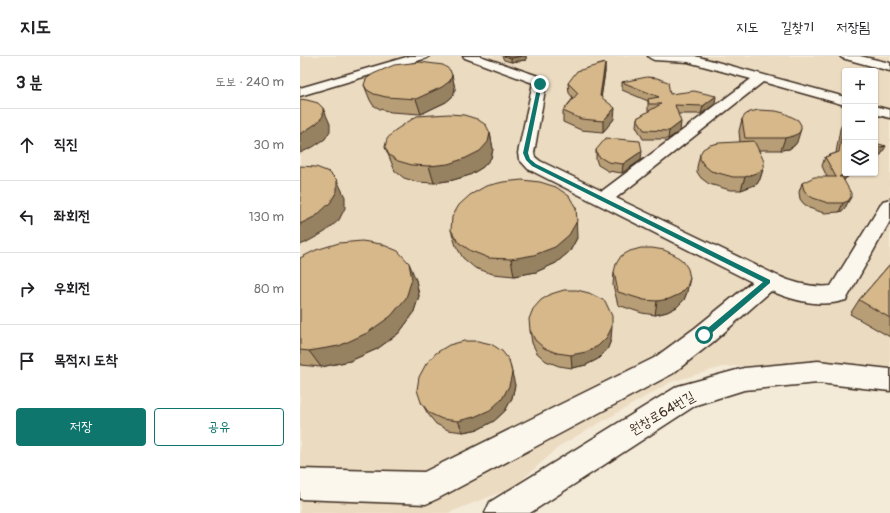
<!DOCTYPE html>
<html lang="ko">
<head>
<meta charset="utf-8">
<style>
	:root { --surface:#fff; --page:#f6f6f6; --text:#202124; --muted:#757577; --line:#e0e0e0; --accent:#0f766e }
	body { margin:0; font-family:Pangolin,"Poor Story",sans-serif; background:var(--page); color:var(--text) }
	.controls { position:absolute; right:12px; top:12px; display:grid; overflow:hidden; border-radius:4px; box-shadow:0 1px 3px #0004 }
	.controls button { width:36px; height:36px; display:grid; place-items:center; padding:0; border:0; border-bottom:1px solid var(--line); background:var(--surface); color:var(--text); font:20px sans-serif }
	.stop { position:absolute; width:12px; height:12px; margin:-9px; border:3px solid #0f766e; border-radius:50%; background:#fff }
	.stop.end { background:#0f766e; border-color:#fff; box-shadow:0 1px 4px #0008 }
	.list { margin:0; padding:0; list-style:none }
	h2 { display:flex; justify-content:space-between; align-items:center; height:52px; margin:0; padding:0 16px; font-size:17px }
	h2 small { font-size:13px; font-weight:400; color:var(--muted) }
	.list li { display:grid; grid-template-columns:26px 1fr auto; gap:12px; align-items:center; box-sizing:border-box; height:72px; padding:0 16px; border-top:1px solid var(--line) }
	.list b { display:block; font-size:15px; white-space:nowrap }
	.list em { font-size:13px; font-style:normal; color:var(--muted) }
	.actions { display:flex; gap:8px; padding:12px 16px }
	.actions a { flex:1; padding:9px 0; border:1px solid var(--accent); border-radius:4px; text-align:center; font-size:14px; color:var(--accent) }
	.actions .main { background:var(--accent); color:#fff }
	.icon { flex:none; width:22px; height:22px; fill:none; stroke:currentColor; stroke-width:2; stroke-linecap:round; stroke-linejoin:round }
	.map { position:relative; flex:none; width:590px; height:457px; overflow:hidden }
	header { display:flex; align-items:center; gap:24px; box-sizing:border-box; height:56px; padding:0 20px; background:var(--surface); border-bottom:1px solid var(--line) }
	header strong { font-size:19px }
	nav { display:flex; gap:22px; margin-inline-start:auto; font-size:14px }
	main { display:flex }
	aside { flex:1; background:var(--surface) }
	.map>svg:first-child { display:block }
	.built { fill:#ebdbc1; fill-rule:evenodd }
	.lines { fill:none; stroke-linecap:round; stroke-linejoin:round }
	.minor-casing { stroke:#3b2a1e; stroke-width:3 }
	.minor { fill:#fbf7ec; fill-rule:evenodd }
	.wall { fill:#b89e77; stroke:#3b2a1e }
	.shaded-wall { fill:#968161; stroke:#3b2a1e }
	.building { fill:#d6b88a; stroke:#3b2a1e }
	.route { fill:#0f766e }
	.labels { text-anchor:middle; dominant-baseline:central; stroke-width:3; stroke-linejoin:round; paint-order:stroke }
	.near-street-label { font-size:14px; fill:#3b2a1e; stroke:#fbf7ec }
</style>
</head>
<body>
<header>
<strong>지도</strong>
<nav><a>지도</a><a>길찾기</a><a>저장됨</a></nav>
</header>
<main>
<aside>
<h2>3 분<small>도보 · 240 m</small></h2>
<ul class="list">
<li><svg class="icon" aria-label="ahead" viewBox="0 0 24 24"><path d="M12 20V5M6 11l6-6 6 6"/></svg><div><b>직진</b></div><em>30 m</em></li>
<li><svg class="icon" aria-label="left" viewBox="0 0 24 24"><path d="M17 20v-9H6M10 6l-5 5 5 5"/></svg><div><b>좌회전</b></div><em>130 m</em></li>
<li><svg class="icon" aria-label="right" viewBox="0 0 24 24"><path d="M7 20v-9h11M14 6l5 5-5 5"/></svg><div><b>우회전</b></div><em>80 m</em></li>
<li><svg class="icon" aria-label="arrive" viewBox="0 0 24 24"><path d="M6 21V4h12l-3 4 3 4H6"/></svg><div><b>목적지 도착</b></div></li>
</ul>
<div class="actions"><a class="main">저장</a><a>공유</a></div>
</aside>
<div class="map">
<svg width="590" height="457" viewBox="0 0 590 457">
	<rect width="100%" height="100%" fill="#f4ead8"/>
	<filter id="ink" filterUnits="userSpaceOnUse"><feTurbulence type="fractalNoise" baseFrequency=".025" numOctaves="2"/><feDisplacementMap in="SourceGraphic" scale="8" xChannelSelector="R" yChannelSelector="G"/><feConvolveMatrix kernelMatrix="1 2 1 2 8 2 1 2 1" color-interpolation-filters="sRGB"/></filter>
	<g filter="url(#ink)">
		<path class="built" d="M 0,0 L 590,0 L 590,315 L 517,306 L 422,311 L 371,326 L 261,389 L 214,431 L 148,457 L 0,457 ZM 545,15 L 575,15 L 575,117 L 545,117 Z"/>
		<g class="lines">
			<defs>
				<g id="minor">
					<polygon points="110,0 129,0 127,2 0,40 0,32"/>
					<path d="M 163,0 L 180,0 L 244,22 L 246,28 L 234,97 L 235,101 L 240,105 L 302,135 L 451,23 L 388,6 L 354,4 L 350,2 L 348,0 L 395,0 L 545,41 L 545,49 L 463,26 L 316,142 L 476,219 C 494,227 511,232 531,230 L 583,145 L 590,143 L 590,165 L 546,244 C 520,252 495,245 471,235 L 413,286 L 372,318 L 137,443 L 126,448 L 0,443 L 0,413 L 124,416 L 354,302 L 395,272 L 452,226 L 228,113 L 219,103 L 218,97 L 233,27 L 165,2 Z"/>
					<polygon points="540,0 560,0 590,7 590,15 542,2"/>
					<polygon points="575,50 590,54 590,62 575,58"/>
					<polygon points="518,305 590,313 590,335 518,327 444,334 396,349 230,457 185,457 190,446 378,330 444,312"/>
				</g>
			</defs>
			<use href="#minor" class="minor-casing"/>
			<use href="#minor" class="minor"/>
		</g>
		<g class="wall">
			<polygon points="202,0 226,0 226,4 211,6 204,4"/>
			<polygon points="305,7 305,16 301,41 314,63 303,76 281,74 263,66 263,55 273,42 269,37 268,27"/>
			<polygon points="152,19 155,33 153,40 146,46 121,58 91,56 80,53 73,49 70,44 64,29"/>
			<polygon points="322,26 370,38 415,48 401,58 378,58 380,75 368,83 343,83 336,70 337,62 348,56 348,45 322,34"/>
			<polygon points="442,63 497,86 494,90 489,93 481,94 459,94 464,110 460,123 457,128 441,134 430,134 409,128 401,122 397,116 397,111 400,98 440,86 439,75"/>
			<polygon points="544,64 545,117 552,117 551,118 544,124 546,150 544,154 539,156 524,157 509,152 503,147 500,143 499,136 502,127 527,121 522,110 525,101 536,97 540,73"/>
			<polygon points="190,77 193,93 191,102 183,111 170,119 153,124 134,127 117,126 104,122 95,115 85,91"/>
			<polygon points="296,94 341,104 322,117 308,115 298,109 296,103"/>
			<polygon points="151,174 277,182 270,195 256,207 236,216 214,220 193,218 175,212 163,202 156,190"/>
			<polygon points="0,202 116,224 119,240 113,258 99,277 77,293 50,305 21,311 0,309"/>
			<polygon points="590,208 590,281 550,258 559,244"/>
			<polygon points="314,216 387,236 384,244 377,251 367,256 355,259 342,257 318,249 313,229"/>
			<polygon points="230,274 311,284 307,294 298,303 286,309 272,312 259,310 246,305 237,297 232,287"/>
			<polygon points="215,329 212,342 205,355 194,365 179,373 163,376 148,374 136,368 128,358 121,346"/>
		</g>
		<g class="shaded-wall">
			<polygon points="222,0 226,0 226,4 211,6 211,2"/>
			<polygon points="305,7 305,16 300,50 300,40"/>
			<polygon points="152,19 155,33 153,40 146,46 121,58 116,43"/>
			<polygon points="416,40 415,48 401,58 403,50"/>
			<polygon points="23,52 30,68 30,75 25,83 13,91 0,97 0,78"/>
			<polygon points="315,52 314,63 303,76 303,65"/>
			<polygon points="381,66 380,75 368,83 369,75"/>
			<polygon points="501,73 497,86 494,90 489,93 481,94 485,82"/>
			<polygon points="190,77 193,93 191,102 183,111 170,119 153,124 134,127 129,110"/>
			<polygon points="586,90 581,99 575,100 575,92"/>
			<polygon points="342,95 341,104 322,117 323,108"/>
			<polygon points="464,110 460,123 457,128 441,134 445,121"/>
			<polygon points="545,117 552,117 551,118 535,130 539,121"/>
			<polygon points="37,124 45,141 45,152 39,164 25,176 5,187 0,189 0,168"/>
			<polygon points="551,141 546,150 544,154 539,156 543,147"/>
			<polygon points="276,152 277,182 270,195 256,207 236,216 214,220 211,203"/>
			<polygon points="109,207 116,224 119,240 113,258 99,277 77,293 50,305 21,311 9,295"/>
			<polygon points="390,222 387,236 384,244 377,251 367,256 355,259 357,245"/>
			<polygon points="312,271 311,284 307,294 298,303 286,309 272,312 271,299"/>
			<polygon points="209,304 215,329 212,342 205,355 194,365 179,373 163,376 158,365"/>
		</g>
		<g class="building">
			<polygon points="204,0 222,0 211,2"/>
			<polygon points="120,6 143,9 150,14 152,19 150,25 142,31 116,43 86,41 74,38 67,34 64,29 66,23 73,18 94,9"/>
			<polygon points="305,7 300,40 315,52 303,65 281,63 263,55 278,37 268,27 277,15"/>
			<polygon points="347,21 357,22 368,26 370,38 394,35 416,40 403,50 375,49 381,66 369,75 344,74 337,62 361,48 349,48 348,43 359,41 322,26"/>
			<polygon points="0,43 7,44 18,47 23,52 23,60 17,67 5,75 0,78"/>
			<polygon points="458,54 476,55 484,57 498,64 501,69 501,73 499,77 493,80 485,82 445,82 442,63 445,59 450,56"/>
			<polygon points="149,58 164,59 177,63 186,69 190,77 188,86 180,95 166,102 148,108 129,110 112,109 98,105 89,99 85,91 87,83 94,75 117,60"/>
			<polygon points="544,64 545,70 545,117 539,121 542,121 551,137 551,141 548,145 543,147 528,147 513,142 507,138 504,134 502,127 514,121 536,121 525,101 539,96"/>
			<polygon points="306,82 340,85 342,95 323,108 308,106 298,100 296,94"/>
			<polygon points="454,85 464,105 464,110 461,115 445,121 433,121 411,115 404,109 400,103 400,98 403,93 410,89 419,87"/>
			<polygon points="575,87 586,90 575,92"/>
			<polygon points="0,110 16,111 29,116 37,124 37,135 30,147 16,160 0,168"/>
			<polygon points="222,124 240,126 256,131 269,140 276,152 277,165 269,179 255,191 234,199 211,203 189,202 171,195 158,186 151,174 152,161 159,149 170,139 186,130 203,126"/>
			<polygon points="62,185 81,188 98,195 109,207 112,223 106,242 91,260 67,277 39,290 9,295 0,294 0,202 16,194 39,187"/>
			<polygon points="341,192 352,192 364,194 375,199 383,205 388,213 390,222 387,231 380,238 369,243 357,245 344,244 318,236 314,216 316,208 321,200 330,195"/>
			<polygon points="590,208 590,262 559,244"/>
			<polygon points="264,234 277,234 289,237 305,245 312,260 312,271 307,281 298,290 286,296 271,299 257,297 244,292 235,284 230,274 229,263 233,253 241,244 251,238"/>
			<polygon points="164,285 178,285 191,288 202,295 209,304 212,317 209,330 202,343 190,354 174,361 158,365 142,363 129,357 121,346 117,334 119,321 126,308 136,297 149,289"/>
		</g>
	</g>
	<polygon class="route" points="240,27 242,28 228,97 230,103 236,108 470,224 470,227 407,281 402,281 402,277 463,226 232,110 226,104 223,97 238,28"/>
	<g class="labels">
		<g class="near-street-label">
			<text transform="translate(362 357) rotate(-30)">원창로64번길</text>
		</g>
	</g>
</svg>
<div class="controls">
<button>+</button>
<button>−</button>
<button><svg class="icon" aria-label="layers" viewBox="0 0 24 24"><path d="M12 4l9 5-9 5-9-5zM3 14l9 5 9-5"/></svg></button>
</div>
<div class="stop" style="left:404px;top:279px"></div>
<div class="stop end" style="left:240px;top:28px"></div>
</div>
</main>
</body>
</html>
